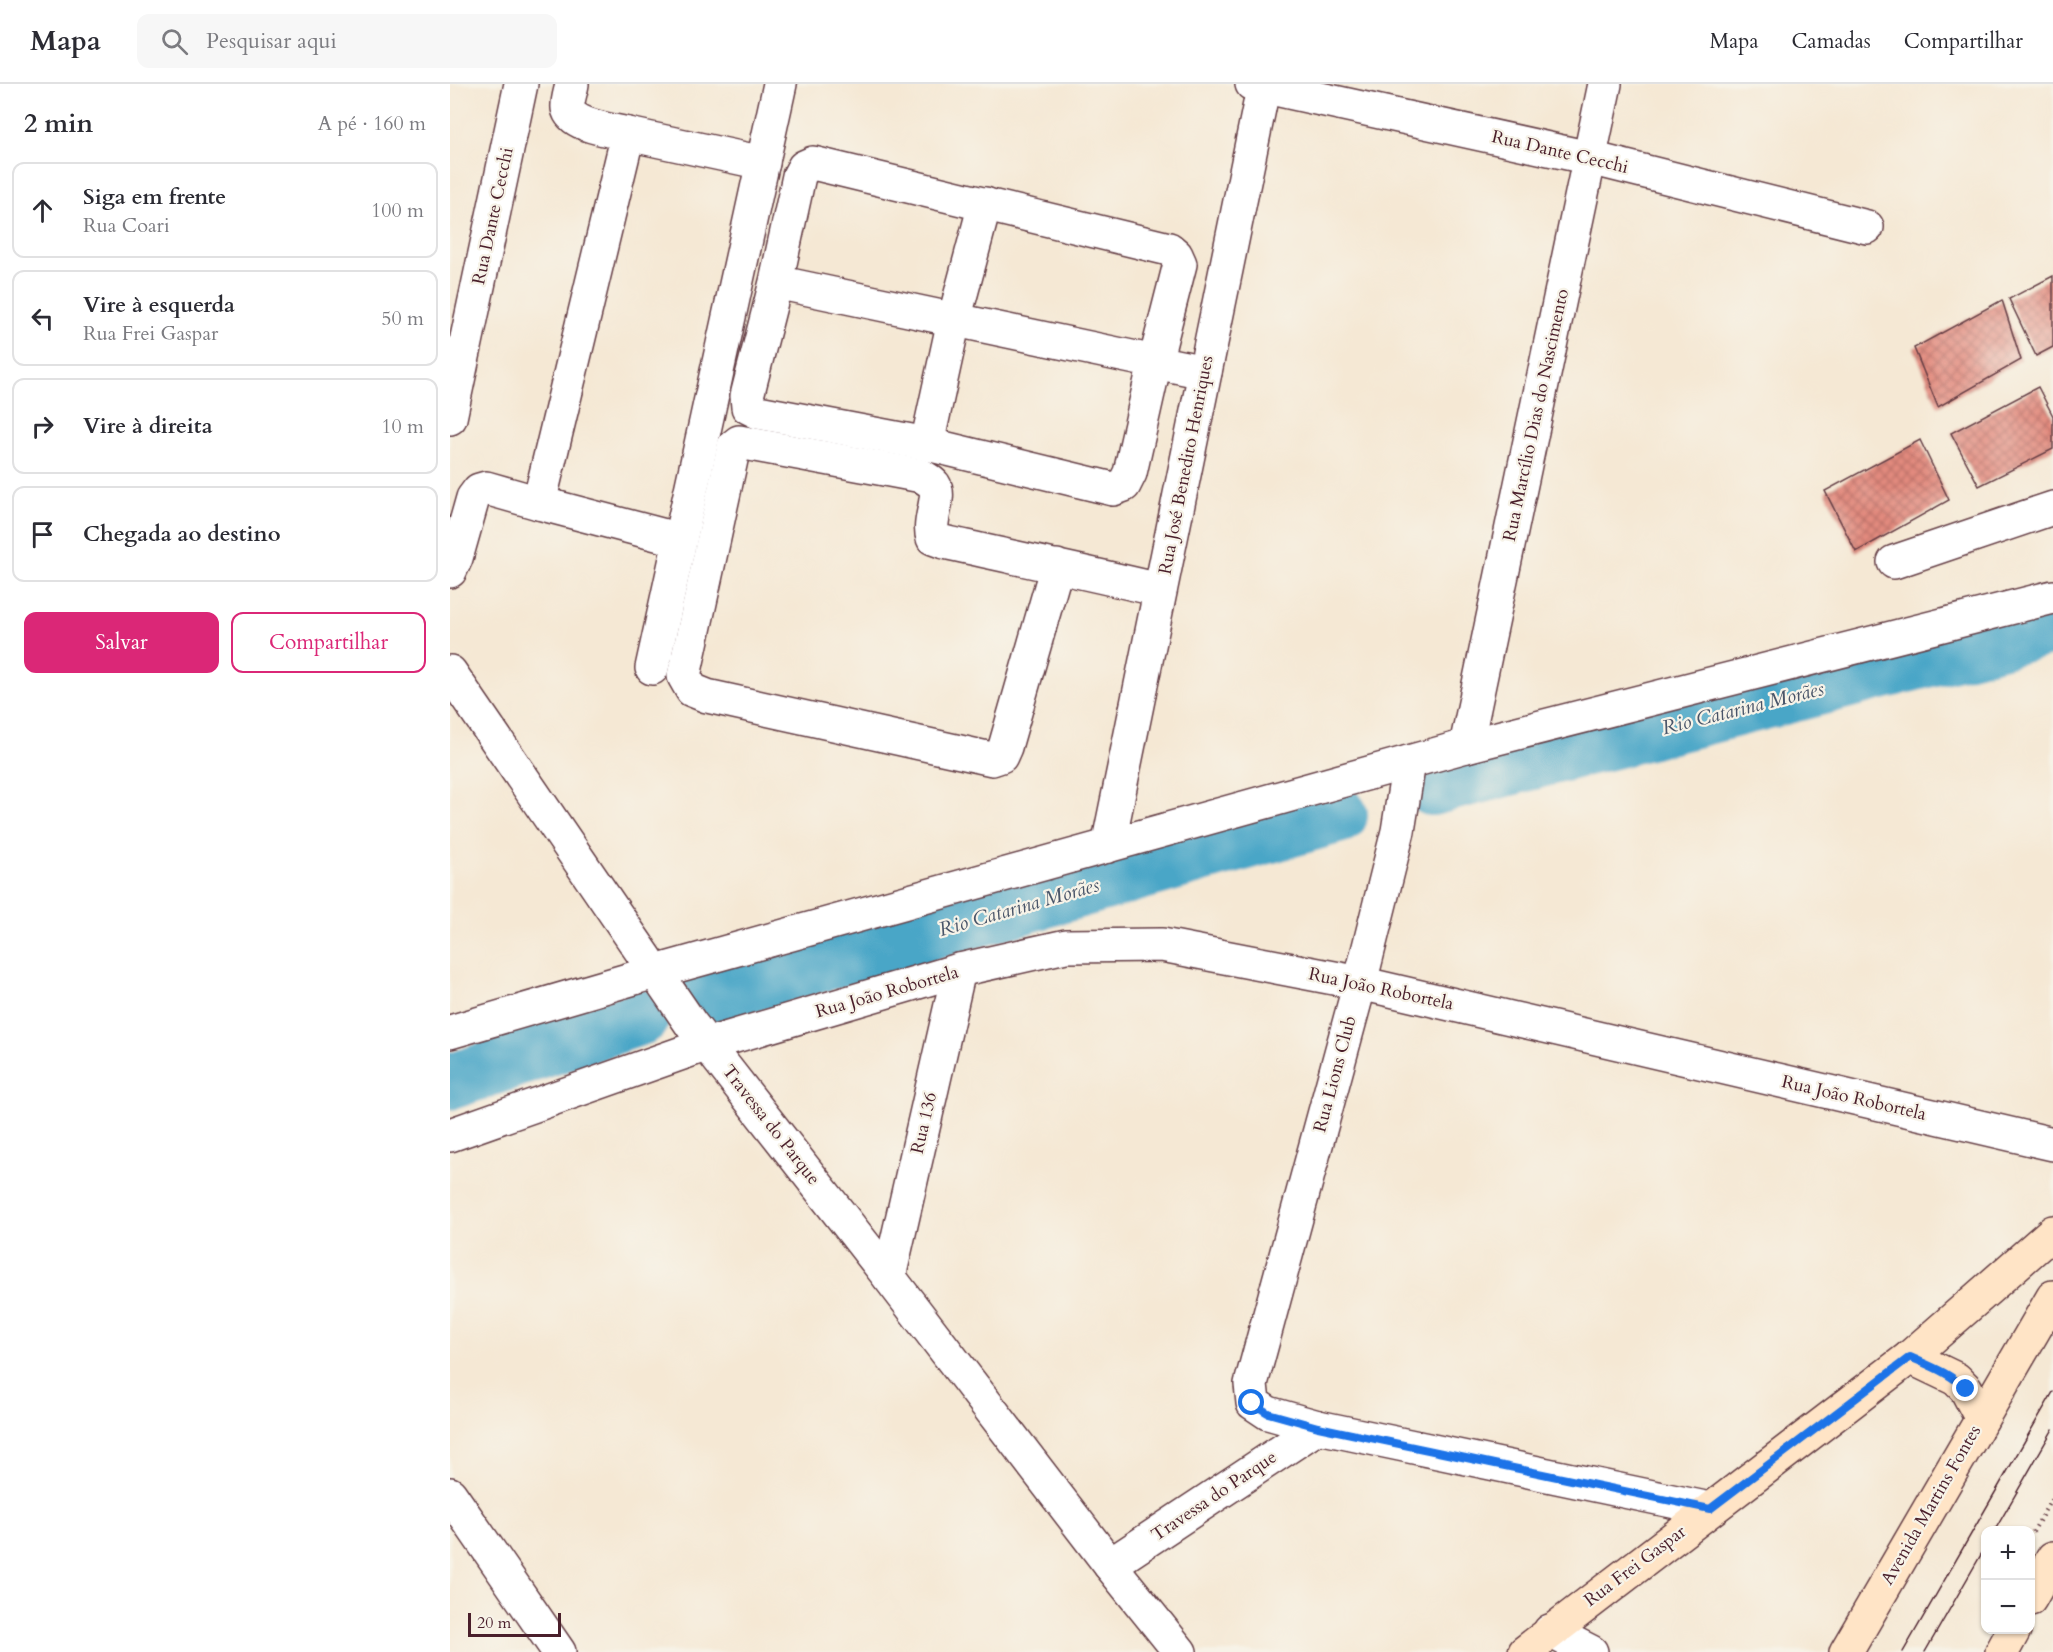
<!DOCTYPE html>
<html lang="pt">
<head>
<meta charset="utf-8">
<style>
	:root { --surface:#fff; --page:#f7f7f7; --text:#2b2b33; --muted:#7c7c81; --line:#e1e1e2; --accent:#db2777 }
	body { margin:0; font-family:Cardo,serif; background:var(--page); color:var(--text) }
	.controls { position:absolute; right:18px; bottom:18px; display:grid; overflow:hidden; border-radius:12px; box-shadow:0 2px 4px #0004 }
	.controls button { width:54px; height:54px; display:grid; place-items:center; padding:0; border:0; border-bottom:2px solid var(--line); background:var(--surface); color:var(--text); font:30px sans-serif }
	.scale { position:absolute; left:18px; bottom:15px; width:93px; box-sizing:border-box; padding-left:6px; border:3px solid #4a1f2b; border-top:0; font-size:16px; line-height:21px; white-space:nowrap; color:#4a1f2b; -webkit-text-stroke:4px #f7f3e8; paint-order:stroke }
	.stop { position:absolute; width:18px; height:18px; margin:-14px; border:4px solid #1a73e8; border-radius:50%; background:#fff }
	.stop.end { background:#1a73e8; border-color:#fff; box-shadow:0 2px 6px #0008 }
	.list { margin:0; padding:0; list-style:none }
	h2 { display:flex; justify-content:space-between; align-items:center; height:78px; margin:0; padding:0 24px; font-size:26px }
	h2 small { font-size:20px; font-weight:400; color:var(--muted) }
	.list li { display:grid; grid-template-columns:39px 1fr auto; gap:18px; align-items:center; box-sizing:border-box; height:96px; margin:0 12px 12px; padding:0 12px; border:2px solid var(--line); border-radius:12px }
	.list b { display:block; font-size:22px; white-space:nowrap }
	.list p { margin:0; font-size:20px; white-space:nowrap; color:var(--muted) }
	.list em { font-size:20px; font-style:normal; color:var(--muted) }
	.actions { display:flex; gap:12px; padding:18px 24px }
	.actions a { flex:1; padding:14px 0; border:2px solid var(--accent); border-radius:12px; text-align:center; font-size:21px; color:var(--accent) }
	.actions .main { background:var(--accent); color:#fff }
	.icon { flex:none; width:33px; height:33px; fill:none; stroke:currentColor; stroke-width:2; stroke-linecap:round; stroke-linejoin:round }
	.map { position:relative; flex:none; width:1603px; height:1568px; overflow:hidden }
	header { display:flex; align-items:center; gap:36px; box-sizing:border-box; height:84px; padding:0 30px; background:var(--surface); border-bottom:2px solid var(--line) }
	header strong { font-size:28px }
	nav { display:flex; gap:33px; margin-inline-start:auto; font-size:21px }
	.search { width:420px; height:54px; background:var(--page); display:flex; align-items:center; gap:15px; box-sizing:border-box; padding:0 21px; border-radius:12px; color:var(--muted); font-size:22px }
	main { display:flex }
	aside { flex:1; background:var(--surface) }
	.map>svg:first-child { display:block }
	.lines { fill:none; stroke-linecap:round; stroke-linejoin:round }
	.river { stroke:#48a6c7; stroke-width:56 }
	.building { fill:url(#building-cross-hatch) }
	.street-casing { stroke:#643d44; stroke-width:36 }
	.secondary-casing { stroke:#643d44; stroke-width:36 }
	.path { stroke:#643d44; stroke-width:4; stroke-dasharray:1.5 4.5; stroke-linecap:butt }
	.street { stroke:#fff; stroke-width:33 }
	.secondary { stroke:#ffe4c6; stroke-width:33 }
	.tram { stroke:#4a1f2b; stroke-width:1.5 }
	.route { stroke:#1a73e8; stroke-width:8 }
	.labels { text-anchor:middle; dominant-baseline:central; stroke-width:4.5; stroke-linejoin:round; paint-order:stroke }
	.street-label { font-size:18px; fill:#4a1f2b; stroke:#f7f3e8 }
	.water-label { font-size:20px; font-style:italic; fill:#495569; stroke:#f7f3e8 }
</style>
</head>
<body>
<header>
<strong>Mapa</strong>
<div class="search"><svg class="icon" aria-label="search" viewBox="0 0 24 24"><circle cx="10" cy="10" r="6"/><path d="M15 15l6 6"/></svg>Pesquisar aqui</div>
<nav><a>Mapa</a><a>Camadas</a><a>Compartilhar</a></nav>
</header>
<main>
<aside>
<h2>2 min<small>A pé · 160 m</small></h2>
<ul class="list">
<li><svg class="icon" aria-label="ahead" viewBox="0 0 24 24"><path d="M12 20V5M6 11l6-6 6 6"/></svg><div><b>Siga em frente</b><p>Rua Coari</p></div><em>100 m</em></li>
<li><svg class="icon" aria-label="left" viewBox="0 0 24 24"><path d="M17 20v-9H6M10 6l-5 5 5 5"/></svg><div><b>Vire à esquerda</b><p>Rua Frei Gaspar</p></div><em>50 m</em></li>
<li><svg class="icon" aria-label="right" viewBox="0 0 24 24"><path d="M7 20v-9h11M14 6l5 5-5 5"/></svg><div><b>Vire à direita</b></div><em>10 m</em></li>
<li><svg class="icon" aria-label="arrive" viewBox="0 0 24 24"><path d="M6 21V4h12l-3 4 3 4H6"/></svg><div><b>Chegada ao destino</b></div></li>
</ul>
<div class="actions"><a class="main">Salvar</a><a>Compartilhar</a></div>
</aside>
<div class="map">
<svg width="1603" height="1568" viewBox="0 0 1603 1568">
	<defs>
		<pattern id="building-cross-hatch" width="8" height="8" patternUnits="userSpaceOnUse" patternTransform="scale(1.5)"><rect width="8" height="8" fill="#e28a7e"/><path d="M0 0l8 8M0 8l8-8" fill="none" stroke="#b97067"/></pattern>
	</defs>
	<rect width="100%" height="100%" fill="#f7f3e8"/>
	<filter id="ink" filterUnits="userSpaceOnUse"><feTurbulence type="fractalNoise" baseFrequency=".0167" numOctaves="2"/><feDisplacementMap in="SourceGraphic" scale="12" xChannelSelector="R" yChannelSelector="G"/><feConvolveMatrix kernelMatrix="1 2 1 2 8 2 1 2 1" color-interpolation-filters="sRGB"/></filter>
	<filter id="wash" filterUnits="userSpaceOnUse"><feTurbulence type="fractalNoise" baseFrequency=".008" numOctaves="4" result="noise"/><feDisplacementMap in="SourceGraphic" scale="24" xChannelSelector="R" yChannelSelector="G"/><feGaussianBlur stdDeviation="1.35" result="paint"/><feColorMatrix in="noise" values="0 0 0 0 0 0 0 0 0 0 0 0 0 0 0 0 0 1.4 0 .05"/><feComposite in="paint" operator="in"/></filter>
	<g filter="url(#wash)">
		<rect width="100%" height="100%" fill="#f5e8d4"/>
		<g class="lines">
			<g class="river">
				<polyline points="982,704 1603,543"/>
				<polyline points="248,916 890,731"/>
				<polyline points="0,998 192,933"/>
			</g>
		</g>
		<g id="blocks">
			<g class="building">
				<polygon points="1603,192 1603,263 1586,272 1559,215"/>
				<polygon points="1552,216 1571,276 1488,323 1464,264"/>
				<polygon points="1588,303 1603,332 1603,365 1529,402 1501,349"/>
				<polygon points="1470,356 1499,416 1406,468 1375,407"/>
			</g>
		</g>
	</g>
	<g filter="url(#ink)">
		<use href="#blocks" fill-opacity="0" stroke="#643d44" stroke-width="1.5"/>
		<g class="lines">
			<defs>
				<g id="street">
					<polyline points="802,0 1140,74 1417,143"/>
					<polyline points="178,50 313,79"/>
					<polyline points="326,198 297,312 298,323 308,328 477,360 663,405 674,401 680,389 705,278 730,180 726,171 719,165 363,79 354,83 349,92 326,198 705,278 755,288"/>
					<polyline points="0,334 71,0"/>
					<polyline points="477,360 504,236 535,120"/>
					<polyline points="89,419 230,456"/>
					<polyline points="1444,478 1603,424"/>
					<path d="M 607,482 L 555,663 L 551,672 L 542,675 L 257,612 L 242,606 L 234,592 L 284,362 L 289,358 L 472,392 C 475,394 481,397 484,401 C 492,413 477,437 483,454 L 494,458 C 566,474 639,489 710,506"/>
					<path d="M 0,487 L 6,474 L 23,414 L 29,406 L 36,404 L 89,419 L 178,50 C 162,46 121,42 118,24 C 117,17 121,7 122,0"/>
					<polyline points="202,584 330,0"/>
					<polyline points="0,588 241,940 439,1193 660,1481 730,1568"/>
					<polyline points="1016,662 1155,0"/>
					<polyline points="959,678 948,747 910,899 801,1300 803,1319 818,1329 868,1343 1260,1425"/>
					<polyline points="658,762 814,0"/>
					<polyline points="0,948 205,888 1016,662 1603,513"/>
					<polyline points="0,1051 258,960 509,886 616,862 712,861 910,899 1603,1060"/>
					<polyline points="439,1193 509,886"/>
					<polyline points="0,1410 109,1568"/>
					<polyline points="660,1481 868,1343"/>
					<polyline points="1100,1547 1141,1568"/>
				</g>
				<g id="secondary">
					<polyline points="1460,1273 1506,1295 1516,1305 1532,1335"/>
					<polyline points="1580,1515 1603,1474"/>
					<polyline points="1075,1568 1460,1273 1603,1148"/>
					<polyline points="1396,1568 1603,1213"/>
					<polyline points="1552,1568 1564,1546"/>
				</g>
			</defs>
			<use href="#street" class="street-casing"/>
			<use href="#secondary" class="secondary-casing"/>
			<polyline class="path" points="1583,1448 1603,1412"/>
			<use href="#street" class="street"/>
			<use href="#secondary" class="secondary"/>
			<g class="tram">
				<polyline points="1545,1446 1603,1345"/>
				<polyline points="1453,1568 1603,1308"/>
				<polyline points="1475,1568 1536,1462"/>
			</g>
		</g>
	</g>
	<g class="lines" filter="url(#ink)">
		<path class="route" d="M 802,1319 L 818,1329 L 868,1343 L 1260,1425 L 1460,1273 C 1480,1282 1500,1289 1516,1305"/>
	</g>
	<g class="labels">
		<g class="street-label">
			<text transform="translate(1110 68) rotate(13)">Rua Dante Cecchi</text>
			<text transform="translate(43 132) rotate(-78)">Rua Dante Cecchi</text>
			<text transform="translate(1086 331) rotate(-78)">Rua Marcílio Dias do Nascimento</text>
			<text transform="translate(736 381) rotate(-79)">Rua José Benedito Henriques</text>
			<text transform="translate(931 905) rotate(12)">Rua João Robortela</text>
			<text transform="translate(437 908) rotate(-16)">Rua João Robortela</text>
			<text transform="translate(885 990) rotate(-75)">Rua Lions Club</text>
			<text transform="translate(1404 1014) rotate(13)">Rua João Robortela</text>
			<text transform="translate(474 1039) rotate(-77)">Rua 136</text>
			<text transform="translate(321 1041) rotate(52)">Travessa do Parque</text>
			<text transform="translate(764 1412) rotate(-34)">Travessa do Parque</text>
			<text transform="translate(1481 1421) rotate(-60)">Avenida Martins Fontes</text>
			<text transform="translate(1185 1482) rotate(-37)">Rua Frei Gaspar</text>
		</g>
		<g class="water-label">
			<text transform="translate(1293 624) rotate(-14)">Rio Catarina Morães</text>
			<text transform="translate(569 823) rotate(-16)">Rio Catarina Morães</text>
		</g>
	</g>
</svg>
<div class="controls">
<button>+</button>
<button>−</button>
</div>
<div class="scale">20 m</div>
<div class="stop" style="left:802px;top:1319px"></div>
<div class="stop end" style="left:1516px;top:1305px"></div>
</div>
</main>
</body>
</html>
